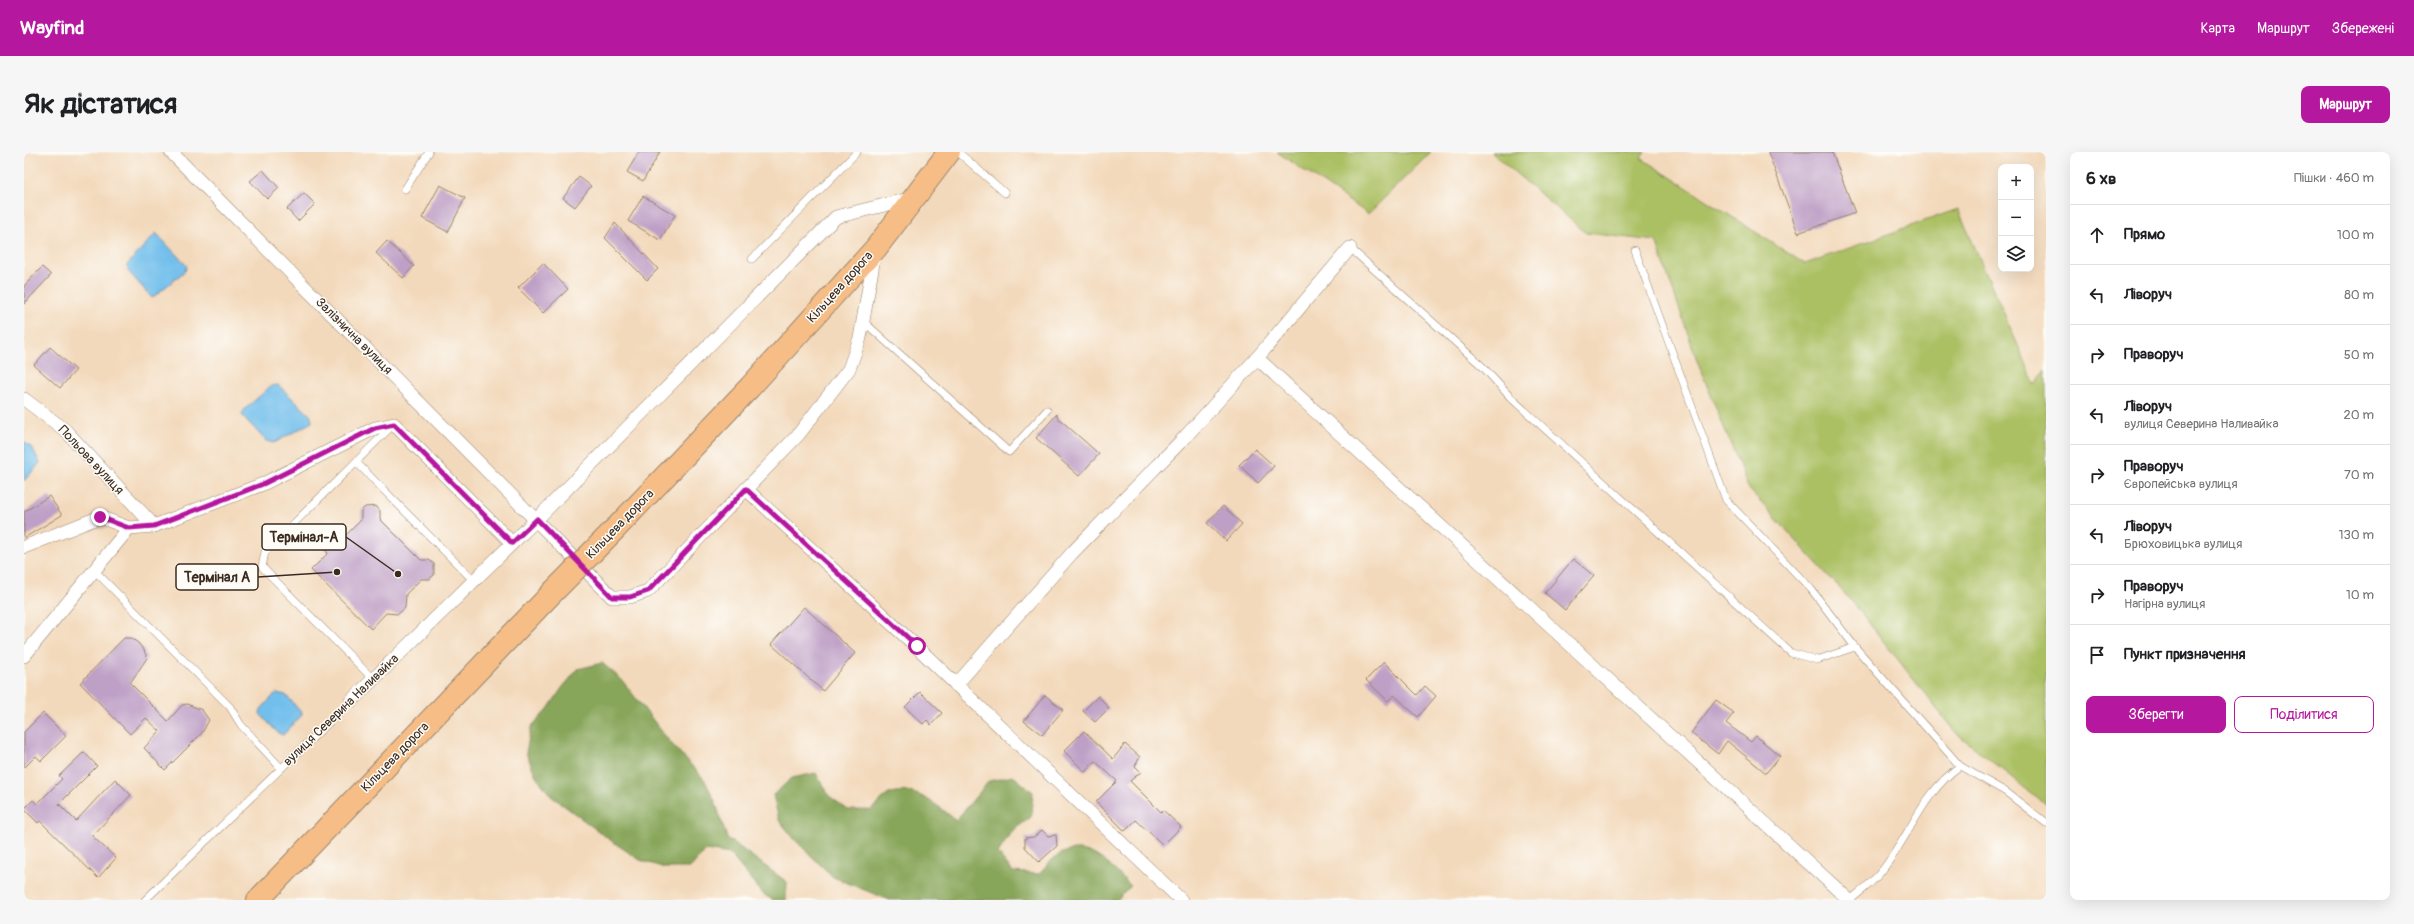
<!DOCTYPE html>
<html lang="uk">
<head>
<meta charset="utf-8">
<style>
	:root { --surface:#fff; --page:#f6f6f6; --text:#202124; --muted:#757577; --line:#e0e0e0; --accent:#b5179e }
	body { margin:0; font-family:Pangolin,sans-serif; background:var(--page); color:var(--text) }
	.controls { position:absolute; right:12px; top:12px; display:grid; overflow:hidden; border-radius:8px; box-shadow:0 4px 16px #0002 }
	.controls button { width:36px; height:36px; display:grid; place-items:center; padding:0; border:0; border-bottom:1px solid var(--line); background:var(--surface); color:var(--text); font:20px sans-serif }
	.stop { position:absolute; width:12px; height:12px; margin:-9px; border:3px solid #b5179e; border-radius:50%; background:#fff }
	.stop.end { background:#b5179e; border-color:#fff; box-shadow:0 1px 4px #0008 }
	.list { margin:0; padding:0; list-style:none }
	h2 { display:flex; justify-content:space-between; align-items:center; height:52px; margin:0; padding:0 16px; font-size:17px }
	h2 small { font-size:13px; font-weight:400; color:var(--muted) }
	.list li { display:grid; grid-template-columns:26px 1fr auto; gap:12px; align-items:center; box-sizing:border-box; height:60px; padding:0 16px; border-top:1px solid var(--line) }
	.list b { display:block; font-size:15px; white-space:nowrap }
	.list p { margin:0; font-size:13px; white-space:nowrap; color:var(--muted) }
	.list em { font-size:13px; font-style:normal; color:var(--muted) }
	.actions { display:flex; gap:8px; padding:12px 16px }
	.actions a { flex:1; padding:9px 0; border:1px solid var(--accent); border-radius:8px; text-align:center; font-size:14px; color:var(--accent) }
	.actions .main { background:var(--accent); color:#fff }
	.icon { flex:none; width:22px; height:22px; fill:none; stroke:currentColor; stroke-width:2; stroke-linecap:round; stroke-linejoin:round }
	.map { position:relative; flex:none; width:2022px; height:748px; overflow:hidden; border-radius:8px }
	header { display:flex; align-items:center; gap:24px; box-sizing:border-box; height:56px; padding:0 20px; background:var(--accent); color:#fff }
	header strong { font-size:19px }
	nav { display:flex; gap:22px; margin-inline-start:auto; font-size:14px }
	.intro { display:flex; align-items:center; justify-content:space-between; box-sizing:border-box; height:96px; padding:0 24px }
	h1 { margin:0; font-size:28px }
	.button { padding:10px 18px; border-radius:8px; background:var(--accent); color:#fff; font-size:14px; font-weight:700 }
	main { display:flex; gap:24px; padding:0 24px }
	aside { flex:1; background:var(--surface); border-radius:8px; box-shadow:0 4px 16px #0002 }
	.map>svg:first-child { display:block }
	.green { fill:#abc064; stroke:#737541 }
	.forest { fill:#88a65a; stroke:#62683c }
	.water { fill:#73bfec; stroke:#577485 }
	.building { fill:#be9fc6 }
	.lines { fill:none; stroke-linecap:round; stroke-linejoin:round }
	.lane-casing { stroke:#97826c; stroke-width:8 }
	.street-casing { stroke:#97826c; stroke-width:14 }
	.highway-casing { stroke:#97826c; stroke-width:24 }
	.lane { stroke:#fff; stroke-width:7 }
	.street { stroke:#fff; stroke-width:13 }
	.highway { stroke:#f6be86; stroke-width:22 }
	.highway-bridge-casing { stroke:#97826c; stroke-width:24; stroke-linecap:butt }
	.highway-bridge { stroke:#f6be86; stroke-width:22 }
	.route { stroke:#b5179e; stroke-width:5 }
	.labels { text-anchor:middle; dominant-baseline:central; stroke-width:3; stroke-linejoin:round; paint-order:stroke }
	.street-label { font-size:13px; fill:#3b2a1e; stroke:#fdfcf7 }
	.leader { fill:none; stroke:#3b2a1e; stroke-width:1.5 }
	.callout-dot { fill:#3b2a1e; stroke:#fdfcf7; stroke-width:1.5 }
	.callout { fill:#fdfcf7; stroke:#3b2a1e; stroke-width:1.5 }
	.callout-label { font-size:14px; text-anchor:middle; font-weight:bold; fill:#3b2a1e }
</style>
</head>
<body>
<header>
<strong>Wayfind</strong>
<nav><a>Карта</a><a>Маршрут</a><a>Збережені</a></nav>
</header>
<div class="intro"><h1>Як дістатися</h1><a class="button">Маршрут</a></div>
<main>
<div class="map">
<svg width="2022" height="748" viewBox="0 0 2022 748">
	<rect width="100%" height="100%" fill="#fdfcf7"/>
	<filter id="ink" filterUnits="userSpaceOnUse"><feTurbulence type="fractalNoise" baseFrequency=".025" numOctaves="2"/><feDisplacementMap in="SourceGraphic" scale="8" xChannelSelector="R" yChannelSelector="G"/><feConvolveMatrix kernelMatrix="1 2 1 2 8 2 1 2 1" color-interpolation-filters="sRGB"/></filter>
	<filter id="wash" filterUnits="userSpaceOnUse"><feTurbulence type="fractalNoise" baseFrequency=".012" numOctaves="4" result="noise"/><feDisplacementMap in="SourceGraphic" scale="16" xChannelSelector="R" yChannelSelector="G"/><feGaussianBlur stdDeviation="0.9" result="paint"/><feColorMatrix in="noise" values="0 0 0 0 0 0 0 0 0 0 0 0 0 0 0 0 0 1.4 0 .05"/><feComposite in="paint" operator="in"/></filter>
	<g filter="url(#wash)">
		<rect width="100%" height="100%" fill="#f3d9bb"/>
		<g class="green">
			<polygon points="1253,0 1407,0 1344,62"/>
			<polygon points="1467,0 1621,0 1617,6 1781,112 1934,57 2011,232 2022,218 2022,653 1931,580 1830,452 1725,337 1675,214 1632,89 1562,81"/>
		</g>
		<g class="forest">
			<polygon points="578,511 597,527 646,590 680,627 691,649 703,686 763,730 762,748 749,748 739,742 706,702 682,698 666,716 641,716 616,708 589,690 527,644 512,624 502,601 507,575 524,557 538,536 554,517"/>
			<path d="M 792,621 L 804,643 L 824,658 L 846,658 C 852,654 859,645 865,642 C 891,632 913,654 932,668 L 965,629 L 989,624 L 1009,640 L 1007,665 L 987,680 L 974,701 L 989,720 L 1015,722 C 1021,717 1026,708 1033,704 C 1064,685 1087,715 1107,734 L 1093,748 L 865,748 L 809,725 L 772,689 L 755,668 L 749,643 L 768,626 Z"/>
		</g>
		<g class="water">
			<polygon points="132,81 163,114 161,119 128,146 104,119 103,113"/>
			<polygon points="254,233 287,264 288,270 250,291 242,289 218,263 220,258 247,234"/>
			<polygon points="0,289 9,297 16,311 0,329"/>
			<polygon points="252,541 262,543 278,561 277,564 259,583 254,581 236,562 237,557"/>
		</g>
		<g id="blocks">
			<g class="building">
				<polygon points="615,0 636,0 619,29 603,20"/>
				<polygon points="1744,0 1808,0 1831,61 1774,81"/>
				<polygon points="239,18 255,36 243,47 226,29"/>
				<polygon points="555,25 567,34 551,55 539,46"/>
				<polygon points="416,33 441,46 424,80 398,66"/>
				<polygon points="280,41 291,52 274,69 263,57"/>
				<polygon points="619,44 651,63 636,88 604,69"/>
				<polygon points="591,71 634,117 623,128 581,86"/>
				<polygon points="363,89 390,114 379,126 352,101"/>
				<polygon points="519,111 544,137 519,161 494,136"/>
				<polygon points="18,115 27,123 0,152 0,134"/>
				<polygon points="26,195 52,218 36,236 10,213"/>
				<polygon points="1033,262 1033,265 1075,302 1055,324 1012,286"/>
				<polygon points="1231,297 1250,314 1234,331 1215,313"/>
				<polygon points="25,344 38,363 0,386 0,360"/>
				<polygon points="352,354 356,359 356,367 397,408 405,408 410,412 410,423 405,427 397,427 382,442 381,456 374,462 362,461 347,477 287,418 304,401 296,392 296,384 305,375 312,376 321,384 337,368 337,359 341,355"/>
				<polygon points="1199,354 1218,372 1202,389 1183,371"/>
				<polygon points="1549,407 1570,424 1541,458 1521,441"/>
				<polygon points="780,455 831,501 799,539 747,492"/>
				<polygon points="100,486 107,486 114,491 120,498 123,506 106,531 144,569 158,553 163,552 178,558 185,568 178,581 141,618 120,596 136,579 122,566 106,582 56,531"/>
				<polygon points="1360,510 1393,543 1401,534 1412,544 1394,565 1370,543 1364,549 1342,528"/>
				<polygon points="896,540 918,561 907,573 903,568 899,572 881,555"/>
				<polygon points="1021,543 1039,558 1018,583 1000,569"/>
				<polygon points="1074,544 1085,556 1071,570 1059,559"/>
				<polygon points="1692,548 1710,561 1702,571 1727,590 1732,584 1756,604 1742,621 1703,589 1694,602 1667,581"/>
				<polygon points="19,561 42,584 17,609 12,604 0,616 0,580"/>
				<polygon points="1060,579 1089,607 1101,592 1116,605 1111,614 1117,620 1106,629 1137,660 1139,658 1157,675 1139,693 1112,668 1101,679 1072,650 1093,629 1071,609 1061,620 1040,599"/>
				<polygon points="60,600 73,614 35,652 52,669 91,627 107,643 68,684 92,706 74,726 16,669 14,671 0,657 9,648 13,652 38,627 35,624"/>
				<polygon points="1018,678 1024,684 1032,683 1033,694 1015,710 1001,695 1001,686 1010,685"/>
			</g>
		</g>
	</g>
	<g filter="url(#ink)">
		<use href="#blocks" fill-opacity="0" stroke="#97826c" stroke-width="1"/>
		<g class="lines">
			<defs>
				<g id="lane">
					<polyline points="934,0 981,41"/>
					<polyline points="381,37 405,0"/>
					<polyline points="1326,96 1459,215 1487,246 1767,501 1793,508 1831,495"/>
					<polyline points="1611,98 1702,348 1787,437 1831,495 1936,614"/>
					<polyline points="728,107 833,0"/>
					<polyline points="839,169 985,300 1023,258"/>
					<polyline points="332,310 449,428"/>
					<polyline points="70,418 206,555 217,573 257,616"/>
					<polyline points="349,527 238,415 241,400 367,275"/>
					<polyline points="121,748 327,549"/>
					<path d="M 1826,748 C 1836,740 1848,731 1856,721 C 1885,686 1898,641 1936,614 L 1982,640 L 2022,671"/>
				</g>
				<g id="street">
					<polyline points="147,0 588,445 606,445 624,439 774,283 825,217 836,186 851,100"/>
					<polyline points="1233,206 1825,748"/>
					<polyline points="0,247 41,278 130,374"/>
					<polyline points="722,337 893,495 1157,748"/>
					<polyline points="0,395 76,365 105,376"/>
					<polyline points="0,504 105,376 130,374 239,332 351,276 370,272 488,391"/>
					<polyline points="932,533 1048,401 1162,284 1233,206 1326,96"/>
					<polyline points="327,549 513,367 812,65 889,46"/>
				</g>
				<g id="highway">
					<polyline points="592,376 726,235 852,96 925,0"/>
					<polyline points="234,748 529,440"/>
				</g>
			</defs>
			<use href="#lane" class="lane-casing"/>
			<use href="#street" class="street-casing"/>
			<use href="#highway" class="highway-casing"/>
			<use href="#lane" class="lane"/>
			<use href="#street" class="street"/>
			<use href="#highway" class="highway"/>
			<defs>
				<polyline id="highway-bridge" points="529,440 592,376"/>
			</defs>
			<use href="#highway-bridge" class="highway-bridge-casing"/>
			<use href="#highway-bridge" class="highway-bridge"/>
		</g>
	</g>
	<g class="lines" filter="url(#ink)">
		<polyline class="route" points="76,365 105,376 130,374 239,332 351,276 370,272 488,391 513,367 588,445 606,445 624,439 722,337 893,494"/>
	</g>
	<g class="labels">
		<g class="street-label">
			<text transform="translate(816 135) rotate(-48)">Кільцева дорога</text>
			<text transform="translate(330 184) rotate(45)">Залізнична вулиця</text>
			<text transform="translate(67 308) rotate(47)">Польова вулиця</text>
			<text transform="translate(596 372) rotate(-46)">Кільцева дорога</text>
			<text transform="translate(317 558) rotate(-44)">вулиця Северина Наливайка</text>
			<text transform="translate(371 605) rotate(-46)">Кільцева дорога</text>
		</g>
	</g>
	<path class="leader" d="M374 422L322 385M313 420L234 425"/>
	<g class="callout-dot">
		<circle cx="374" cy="422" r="4"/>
		<circle cx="313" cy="420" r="4"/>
	</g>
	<g class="callout">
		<rect x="238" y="372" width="84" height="26" rx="4"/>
		<rect x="152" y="412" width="82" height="26" rx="4"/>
	</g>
	<g class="callout-label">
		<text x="280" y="390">Термінал-А</text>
		<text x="193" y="430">Термінал А</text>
	</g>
</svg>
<div class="controls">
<button>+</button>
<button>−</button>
<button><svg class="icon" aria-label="layers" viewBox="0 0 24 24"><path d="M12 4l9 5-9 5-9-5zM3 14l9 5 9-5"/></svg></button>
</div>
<div class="stop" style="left:893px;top:494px"></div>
<div class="stop end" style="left:76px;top:365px"></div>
</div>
<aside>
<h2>6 хв<small>Пішки · 460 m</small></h2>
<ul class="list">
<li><svg class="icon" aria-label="ahead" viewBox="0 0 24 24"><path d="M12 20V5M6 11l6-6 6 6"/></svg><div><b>Прямо</b></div><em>100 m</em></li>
<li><svg class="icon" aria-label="left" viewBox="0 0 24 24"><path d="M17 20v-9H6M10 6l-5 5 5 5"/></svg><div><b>Ліворуч</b></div><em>80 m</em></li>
<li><svg class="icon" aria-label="right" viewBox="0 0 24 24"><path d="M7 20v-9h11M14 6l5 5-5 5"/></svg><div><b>Праворуч</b></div><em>50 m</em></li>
<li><svg class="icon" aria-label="left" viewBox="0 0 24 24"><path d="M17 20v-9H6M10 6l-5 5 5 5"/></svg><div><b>Ліворуч</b><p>вулиця Северина Наливайка</p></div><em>20 m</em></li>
<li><svg class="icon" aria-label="right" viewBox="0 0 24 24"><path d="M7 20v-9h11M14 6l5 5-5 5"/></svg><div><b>Праворуч</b><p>Європейська вулиця</p></div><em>70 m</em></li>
<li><svg class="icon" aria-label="left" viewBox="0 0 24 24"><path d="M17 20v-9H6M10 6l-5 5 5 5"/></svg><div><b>Ліворуч</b><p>Брюховицька вулиця</p></div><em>130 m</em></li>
<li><svg class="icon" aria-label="right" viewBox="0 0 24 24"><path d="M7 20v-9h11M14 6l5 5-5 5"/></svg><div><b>Праворуч</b><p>Нагірна вулиця</p></div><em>10 m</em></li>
<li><svg class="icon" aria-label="arrive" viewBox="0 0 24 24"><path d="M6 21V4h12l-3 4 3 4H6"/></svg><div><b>Пункт призначення</b></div></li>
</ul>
<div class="actions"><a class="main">Зберегти</a><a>Поділитися</a></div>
</aside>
</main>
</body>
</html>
